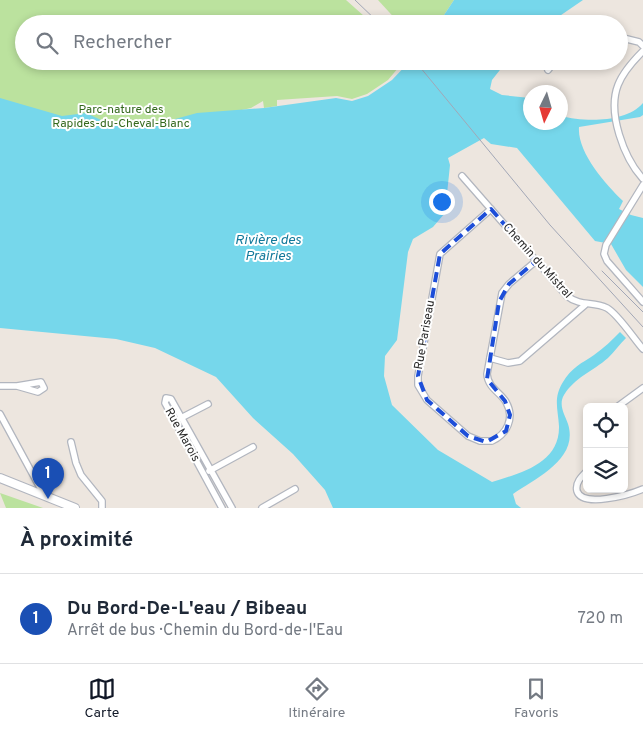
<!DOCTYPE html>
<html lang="fr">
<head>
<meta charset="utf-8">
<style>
	:root { --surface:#fff; --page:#f6f6f7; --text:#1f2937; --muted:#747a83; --line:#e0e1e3; --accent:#111827 }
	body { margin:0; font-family:Overpass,sans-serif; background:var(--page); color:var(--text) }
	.controls { position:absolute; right:15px; bottom:15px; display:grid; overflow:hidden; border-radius:8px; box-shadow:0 2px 8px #0003 }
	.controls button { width:45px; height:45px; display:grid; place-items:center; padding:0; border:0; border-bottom:1px solid var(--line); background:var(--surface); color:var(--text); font:25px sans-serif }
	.compass { position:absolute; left:523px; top:85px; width:45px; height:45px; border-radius:50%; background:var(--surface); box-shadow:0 2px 8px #0003; rotate:185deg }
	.you { position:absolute; left:441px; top:201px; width:18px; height:18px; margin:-12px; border:4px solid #fff; border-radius:50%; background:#1a73e8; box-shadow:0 0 0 8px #1a73e833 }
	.badge { display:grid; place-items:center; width:32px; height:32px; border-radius:50%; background:var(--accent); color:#fff; font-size:16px; font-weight:700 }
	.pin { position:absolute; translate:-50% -41px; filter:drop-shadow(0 1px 2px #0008) }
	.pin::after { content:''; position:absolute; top:26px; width:18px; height:15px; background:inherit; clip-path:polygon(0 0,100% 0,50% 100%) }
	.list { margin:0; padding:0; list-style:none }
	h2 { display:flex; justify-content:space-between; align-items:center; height:65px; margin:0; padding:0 20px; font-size:21px }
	h2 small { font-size:16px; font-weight:400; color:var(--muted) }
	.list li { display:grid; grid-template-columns:32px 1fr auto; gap:15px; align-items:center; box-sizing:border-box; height:90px; padding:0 20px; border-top:1px solid var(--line) }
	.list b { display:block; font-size:19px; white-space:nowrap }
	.list p { margin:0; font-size:16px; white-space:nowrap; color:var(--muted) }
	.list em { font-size:16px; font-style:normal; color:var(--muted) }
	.icon { flex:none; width:28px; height:28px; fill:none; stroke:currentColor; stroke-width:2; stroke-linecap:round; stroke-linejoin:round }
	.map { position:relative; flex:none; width:643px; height:508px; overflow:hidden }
	.search { position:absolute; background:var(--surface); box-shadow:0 2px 8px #0003; left:15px; right:15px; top:15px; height:55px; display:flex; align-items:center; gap:12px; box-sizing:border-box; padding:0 18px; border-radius:28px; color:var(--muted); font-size:19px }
	.sheet { height:155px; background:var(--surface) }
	nav { display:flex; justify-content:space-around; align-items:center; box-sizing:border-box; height:70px; border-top:1px solid var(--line); background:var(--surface); font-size:14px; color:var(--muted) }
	nav a { display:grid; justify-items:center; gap:2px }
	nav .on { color:var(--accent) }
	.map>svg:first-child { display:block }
	.green { fill:#bbe29e }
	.water { fill:#76d7eb }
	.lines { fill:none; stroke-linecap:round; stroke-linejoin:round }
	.street-casing { stroke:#b2b6bf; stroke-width:8 }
	.secondary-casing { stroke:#b2b6bf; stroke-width:10 }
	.street { stroke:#fff; stroke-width:5.5 }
	.secondary { stroke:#fff; stroke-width:8 }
	.tram { stroke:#a2a7b6; stroke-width:1 }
	.marked { fill:none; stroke:#1d4ed8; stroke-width:4; stroke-dasharray:10 6; stroke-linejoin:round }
	.labels { text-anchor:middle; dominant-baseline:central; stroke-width:4; stroke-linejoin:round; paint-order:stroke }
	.park-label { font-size:12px; fill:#34691d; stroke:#fff }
	.street-label { font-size:12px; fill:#2c2c2c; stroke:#fff }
	.water-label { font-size:14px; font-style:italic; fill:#12799b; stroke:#fff }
</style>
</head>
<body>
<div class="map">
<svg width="643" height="508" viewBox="0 0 643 508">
	<rect width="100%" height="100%" fill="#ede6df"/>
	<g class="green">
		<polygon points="0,0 346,0 373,24 24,24 24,61 404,61 388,80 367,94 352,99 337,96 277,100 277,106 264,108 263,101 251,108 210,117 0,157"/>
		<polygon points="378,0 454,0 438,24 400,24"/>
		<polygon points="0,493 43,508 6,508"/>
	</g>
	<g class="water">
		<polygon points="454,0 583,0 548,24 438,24"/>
		<path d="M 410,61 L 507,61 L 492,80 L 490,89 L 502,95 L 530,98 L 530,122 L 560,122 L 561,116 C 584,122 626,123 643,103 L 643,115 L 640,117 L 579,127 C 577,152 605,184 623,201 L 619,209 L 631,215 L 643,218 L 643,287 L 626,270 L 611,244 L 595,241 L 517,148 L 491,144 L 484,138 L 448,158 L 450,165 L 445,213 L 433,227 L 413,239 L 408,252 L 397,340 L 385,356 L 384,376 L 392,405 L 438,450 L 492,482 C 521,473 560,463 559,426 C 558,409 553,398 563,382 C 571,368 582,363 594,355 C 604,348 612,340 620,332 L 626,338 C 620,344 614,352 608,358 C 593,371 574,378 564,395 C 558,405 565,415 568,424 C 579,459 536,478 513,494 L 516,504 L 521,508 L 333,508 L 325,490 L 293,454 L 253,418 L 216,377 L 155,348 L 116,339 L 0,328 L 0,98 L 62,116 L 86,113 L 114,126 L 157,124 L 197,113 L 264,108 L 336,98 L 352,101 L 368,96 L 392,80 Z"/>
	</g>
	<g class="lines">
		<defs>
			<g id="street">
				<polyline points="619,37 639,42 643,46"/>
				<path d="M 643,51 C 633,61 623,72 618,85 C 607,113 624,158 643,179"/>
				<polyline points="548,70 555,61"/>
				<path d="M 462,176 L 567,296 C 581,307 593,301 607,308 C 618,314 634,339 643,349"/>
				<polyline points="643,185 606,245 604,254 607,261 643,302"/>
				<path d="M 491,209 L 440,254 L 418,376 L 418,385 L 427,400 L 468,436 L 480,441 L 492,441 C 507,434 515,418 506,402 C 500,392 488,388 487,374 L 502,293 L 509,284 L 536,261"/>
				<polyline points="490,358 508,363 520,361 585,305"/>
				<polyline points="0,386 17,386 38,392 44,388 41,382 17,386"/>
				<polyline points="617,407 643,388"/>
				<polyline points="0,414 44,495"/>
				<polyline points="179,419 208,404"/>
				<polyline points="71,442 76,463 81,475 102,501 102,508"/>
				<polyline points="209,471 253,447"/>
				<path d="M 587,471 C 581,477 575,483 577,491 C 582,508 629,495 643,489"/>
				<polyline points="222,508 165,403 166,398 171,399 232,508"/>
				<polyline points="262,508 295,489"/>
			</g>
			<polyline id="secondary" points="0,478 75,508"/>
		</defs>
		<use href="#street" class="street-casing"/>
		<use href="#secondary" class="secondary-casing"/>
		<use href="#street" class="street"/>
		<use href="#secondary" class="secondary"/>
		<g class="tram">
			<polyline points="355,0 380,24"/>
			<polyline points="415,61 550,225 643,327"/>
			<polyline points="602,271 643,312"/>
		</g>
	</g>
	<path class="marked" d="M 491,209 L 536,261 L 509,284 L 499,302 L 487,379 L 505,401 L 510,415 L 506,431 L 486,442 L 468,436 L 427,400 L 418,376 L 440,254 Z"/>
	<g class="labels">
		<g class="park-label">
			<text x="121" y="110">Parc-nature des<tspan x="121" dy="14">Rapides-du-Cheval-Blanc</tspan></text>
		</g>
		<g class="street-label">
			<text transform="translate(537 261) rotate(48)">Chemin du Mistral</text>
			<text transform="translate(425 335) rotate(-80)">Rue Pariseau</text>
			<text transform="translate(182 435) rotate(61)">Rue Marois</text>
		</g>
		<g class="water-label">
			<text x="268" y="240">Rivière des<tspan x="268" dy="16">Prairies</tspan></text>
		</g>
	</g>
</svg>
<div class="controls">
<button><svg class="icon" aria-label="locate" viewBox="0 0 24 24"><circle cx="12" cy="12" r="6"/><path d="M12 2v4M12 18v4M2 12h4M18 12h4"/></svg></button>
<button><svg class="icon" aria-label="layers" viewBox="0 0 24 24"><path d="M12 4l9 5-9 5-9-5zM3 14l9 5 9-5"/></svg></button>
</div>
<svg class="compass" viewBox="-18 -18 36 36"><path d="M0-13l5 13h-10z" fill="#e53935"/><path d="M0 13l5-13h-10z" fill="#747a83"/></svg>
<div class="you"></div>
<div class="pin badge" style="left:48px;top:499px;background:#1a4fb4">1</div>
<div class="search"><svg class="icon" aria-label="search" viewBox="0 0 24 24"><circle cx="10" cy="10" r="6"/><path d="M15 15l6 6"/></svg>Rechercher</div>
</div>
<section class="sheet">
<h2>À proximité<small></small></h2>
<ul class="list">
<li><span class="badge" style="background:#1a4fb4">1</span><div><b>Du Bord-De-L'eau / Bibeau</b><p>Arrêt de bus · Chemin du Bord-de-l'Eau</p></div><em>720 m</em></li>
</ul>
</section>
<nav>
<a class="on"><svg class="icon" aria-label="map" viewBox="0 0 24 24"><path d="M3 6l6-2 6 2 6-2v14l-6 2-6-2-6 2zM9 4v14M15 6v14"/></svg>Carte</a>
<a><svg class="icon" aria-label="directions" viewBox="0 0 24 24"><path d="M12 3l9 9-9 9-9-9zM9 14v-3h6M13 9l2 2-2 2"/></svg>Itinéraire</a>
<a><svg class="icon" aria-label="saved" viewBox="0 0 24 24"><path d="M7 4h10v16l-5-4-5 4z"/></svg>Favoris</a>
</nav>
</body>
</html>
